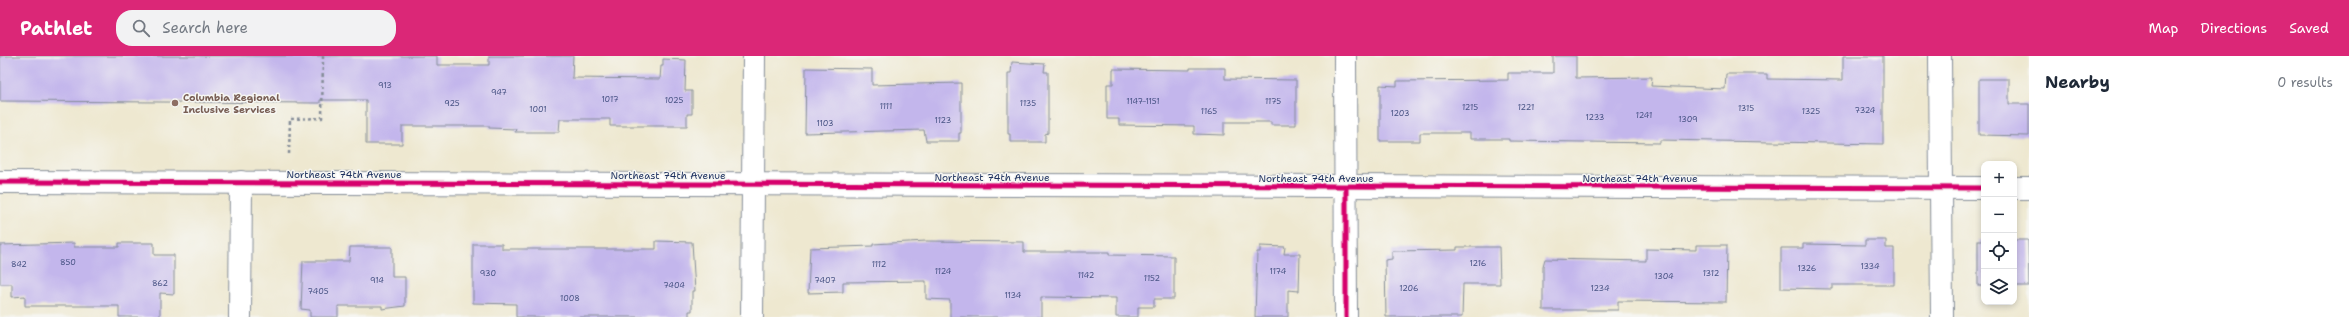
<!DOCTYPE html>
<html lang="en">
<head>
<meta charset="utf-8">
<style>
	:root { --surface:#fff; --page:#f2f2f3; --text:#1f2937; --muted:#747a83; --line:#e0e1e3; --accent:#db2777 }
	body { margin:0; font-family:"Shantell Sans",sans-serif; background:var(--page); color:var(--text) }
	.controls { position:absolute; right:12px; bottom:12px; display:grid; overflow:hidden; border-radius:8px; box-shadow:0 2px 6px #0003 }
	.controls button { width:36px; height:36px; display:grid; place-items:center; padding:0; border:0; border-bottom:1px solid var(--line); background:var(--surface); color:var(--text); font:20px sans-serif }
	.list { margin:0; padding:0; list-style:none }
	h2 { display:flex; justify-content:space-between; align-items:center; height:52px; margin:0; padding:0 16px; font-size:17px }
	h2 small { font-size:13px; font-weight:400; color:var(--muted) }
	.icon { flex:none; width:22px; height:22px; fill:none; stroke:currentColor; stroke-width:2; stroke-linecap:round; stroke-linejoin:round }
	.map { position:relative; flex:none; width:2029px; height:261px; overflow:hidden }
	header { display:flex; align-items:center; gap:24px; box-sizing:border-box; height:56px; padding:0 20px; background:var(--accent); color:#fff }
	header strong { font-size:19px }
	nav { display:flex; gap:22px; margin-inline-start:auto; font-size:14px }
	.search { width:280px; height:36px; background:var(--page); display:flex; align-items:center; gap:10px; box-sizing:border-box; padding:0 14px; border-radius:16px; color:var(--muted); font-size:15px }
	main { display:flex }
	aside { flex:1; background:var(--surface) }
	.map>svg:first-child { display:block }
	.building { fill:#c3b6ec }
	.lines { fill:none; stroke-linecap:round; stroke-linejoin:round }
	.minor-casing { stroke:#848c97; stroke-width:24 }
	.path { stroke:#848c97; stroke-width:2.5; stroke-dasharray:3 3; stroke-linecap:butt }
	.minor { stroke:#fff; stroke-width:22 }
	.cycleway-casing { stroke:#f6f6f2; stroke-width:8 }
	.cycleway { stroke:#d6006c; stroke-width:5 }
	.education-dot { fill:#8d6e63; stroke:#f6f6f2; stroke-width:1.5 }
	.labels { text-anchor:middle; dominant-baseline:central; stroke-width:3; stroke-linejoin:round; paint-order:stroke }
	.number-label { font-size:8px; fill:#455182 }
	.education-label { font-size:10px; font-weight:bold; fill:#785e54; stroke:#f6f6f2; text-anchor:start }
	.street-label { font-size:10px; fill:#1b2f5e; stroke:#f6f6f2 }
</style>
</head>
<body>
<header>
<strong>Pathlet</strong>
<div class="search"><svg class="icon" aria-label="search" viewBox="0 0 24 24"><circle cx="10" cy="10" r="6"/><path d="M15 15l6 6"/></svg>Search here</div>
<nav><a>Map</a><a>Directions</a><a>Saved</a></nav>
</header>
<main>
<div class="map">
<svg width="2029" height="261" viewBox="0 0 2029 261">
	<rect width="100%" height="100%" fill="#f6f6f2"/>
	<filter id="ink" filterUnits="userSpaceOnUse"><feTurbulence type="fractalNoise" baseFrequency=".025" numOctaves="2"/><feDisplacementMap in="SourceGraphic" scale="8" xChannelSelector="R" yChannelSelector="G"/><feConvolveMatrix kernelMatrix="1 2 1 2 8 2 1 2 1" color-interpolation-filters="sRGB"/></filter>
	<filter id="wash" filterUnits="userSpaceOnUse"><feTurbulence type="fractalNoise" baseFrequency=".012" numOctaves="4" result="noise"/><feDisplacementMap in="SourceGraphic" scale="16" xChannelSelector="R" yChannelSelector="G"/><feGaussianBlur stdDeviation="0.9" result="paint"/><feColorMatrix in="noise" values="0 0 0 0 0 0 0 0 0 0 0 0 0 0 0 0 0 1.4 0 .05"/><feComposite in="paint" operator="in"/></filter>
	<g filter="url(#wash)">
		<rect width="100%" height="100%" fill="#eee8d0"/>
		<g id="blocks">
			<g class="building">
				<polygon points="0,0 437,0 437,9 489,9 489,0 573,0 572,22 660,23 661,10 663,10 663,3 686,4 685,35 692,35 692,58 687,58 687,70 610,70 610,63 560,63 559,76 515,76 516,73 489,72 489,70 402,70 402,88 366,88 366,44 320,44 320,47 0,45"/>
				<polygon points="1553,0 1576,0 1576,22 1652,21 1651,30 1725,33 1726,18 1767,18 1767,23 1843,24 1843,0 1883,0 1883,88 1660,84 1660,87 1509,85 1509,83 1470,83 1470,77 1420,77 1420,85 1380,85 1380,29 1397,30 1397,25 1508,24 1508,17 1553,17"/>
				<polygon points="1012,6 1045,8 1044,16 1048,16 1048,77 1045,78 1045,86 1010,86 1010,78 1008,78 1008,17 1011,17"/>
				<polygon points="806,12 872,13 872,29 961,27 961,77 959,77 959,85 926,85 924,74 805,77"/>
				<polygon points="1190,12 1225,12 1225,23 1296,24 1296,69 1271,69 1271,66 1224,66 1224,79 1194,78 1194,70 1119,69 1119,63 1107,63 1107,28 1113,28 1113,13 1190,14"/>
				<polygon points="1979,23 2009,23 2009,48 2029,48 2029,80 1979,79"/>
				<polygon points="1865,184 1886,184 1886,192 1894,192 1894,229 1832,229 1832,233 1781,232 1781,192 1803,192 1803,188 1865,189"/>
				<rect x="1978" y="184" width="6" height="46"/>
				<polygon points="2014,184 2028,184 2029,230 2014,230"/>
				<polygon points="656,185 692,186 695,235 692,235 692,255 689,255 689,261 516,261 516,248 473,247 473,188 502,188 502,193 656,193"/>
				<polygon points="926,185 1024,186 1024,196 1109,196 1109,199 1174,200 1174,243 1154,243 1154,251 1138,251 1138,261 1116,261 1116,242 1041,241 1041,261 950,261 950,244 926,243 926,225 843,226 843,236 808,237 810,192 873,190 873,188"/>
				<polygon points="74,187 74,191 119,191 119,187 154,187 154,199 174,199 174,238 160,237 160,261 119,261 119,250 25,250 25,240 12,241 12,228 0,228 0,189"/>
				<polygon points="1696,189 1727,189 1726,246 1618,245 1618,254 1543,254 1543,210 1545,203 1646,205 1646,193 1696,194"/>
				<polygon points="1260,190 1285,191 1284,198 1300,198 1299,235 1288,234 1288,261 1255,261 1257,196 1260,196"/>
				<polygon points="350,191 392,191 392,221 405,221 405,250 382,253 382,250 338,250 338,261 310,261 310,254 301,253 303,205 349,205"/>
				<polygon points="1457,191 1499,191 1500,228 1463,228 1462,261 1386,261 1385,204 1392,203 1392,195 1457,194"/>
			</g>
		</g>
	</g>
	<g filter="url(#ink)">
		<use href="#blocks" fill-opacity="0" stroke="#848c97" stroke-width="1"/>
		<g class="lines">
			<defs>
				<g id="minor">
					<polyline points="1345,0 1346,261"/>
					<polyline points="1940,0 1942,261"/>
					<polyline points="0,126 1984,132"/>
					<polyline points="2014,132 2029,132"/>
					<polyline points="240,261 241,126"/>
					<polyline points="752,261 754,0"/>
				</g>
			</defs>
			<use href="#minor" class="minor-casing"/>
			<polyline class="path" points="289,98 290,63 322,62 323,0"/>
			<use href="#minor" class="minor"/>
			<defs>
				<g id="cycleway">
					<polyline points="0,126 1984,132"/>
					<polyline points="1346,131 1346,261"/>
				</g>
			</defs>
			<use href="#cycleway" class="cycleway-casing"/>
			<use href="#cycleway" class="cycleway"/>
		</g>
	</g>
	<circle class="education-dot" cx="175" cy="47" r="4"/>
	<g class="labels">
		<g class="number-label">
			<text x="385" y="29">913</text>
			<text x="499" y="36">947</text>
			<text x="610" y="43">1017</text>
			<text x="674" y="44">1025</text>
			<text x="1143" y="45">1147-1151</text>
			<text x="1273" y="45">1175</text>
			<text x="452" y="47">925</text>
			<text x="1028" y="47">1135</text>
			<text x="886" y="50">1111</text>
			<text x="1470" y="51">1215</text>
			<text x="1526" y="51">1221</text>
			<text x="1746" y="52">1315</text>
			<text x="538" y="53">1001</text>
			<text x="1865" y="54">7324</text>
			<text x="1209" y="55">1165</text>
			<text x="1811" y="55">1325</text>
			<text x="1400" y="57">1203</text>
			<text x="1644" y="59">1241</text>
			<text x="1595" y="61">1233</text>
			<text x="1688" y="63">1309</text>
			<text x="943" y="64">1123</text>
			<text x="825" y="67">1103</text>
			<text x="68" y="206">850</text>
			<text x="1478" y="207">1216</text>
			<text x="19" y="208">842</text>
			<text x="879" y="208">1112</text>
			<text x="1870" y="210">1334</text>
			<text x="1807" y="212">1326</text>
			<text x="943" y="215">1124</text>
			<text x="1278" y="215">1174</text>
			<text x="488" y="217">930</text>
			<text x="1711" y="217">1312</text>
			<text x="1086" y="219">1142</text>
			<text x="1664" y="220">1304</text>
			<text x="1152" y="222">1152</text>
			<text x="377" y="224">914</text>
			<text x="825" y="224">7407</text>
			<text x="160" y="227">862</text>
			<text x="674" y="229">7404</text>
			<text x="1409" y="232">1206</text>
			<text x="1600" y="232">1234</text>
			<text x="318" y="235">7405</text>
			<text x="1013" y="239">1134</text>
			<text x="570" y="242">1008</text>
		</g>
		<g class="education-label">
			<text x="183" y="41">Columbia Regional<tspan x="183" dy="12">Inclusive Services</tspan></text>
		</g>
		<g class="street-label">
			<text x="344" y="118">Northeast 74th Avenue</text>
			<text x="668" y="119">Northeast 74th Avenue</text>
			<text x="992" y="121">Northeast 74th Avenue</text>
			<text x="1316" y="122">Northeast 74th Avenue</text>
			<text x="1640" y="122">Northeast 74th Avenue</text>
		</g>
	</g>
</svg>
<div class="controls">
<button>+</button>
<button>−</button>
<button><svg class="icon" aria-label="locate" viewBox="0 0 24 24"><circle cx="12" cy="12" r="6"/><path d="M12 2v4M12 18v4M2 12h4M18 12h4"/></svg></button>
<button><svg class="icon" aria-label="layers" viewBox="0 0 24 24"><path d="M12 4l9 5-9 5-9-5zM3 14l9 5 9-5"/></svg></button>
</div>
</div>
<aside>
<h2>Nearby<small>0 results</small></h2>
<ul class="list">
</ul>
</aside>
</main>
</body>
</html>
